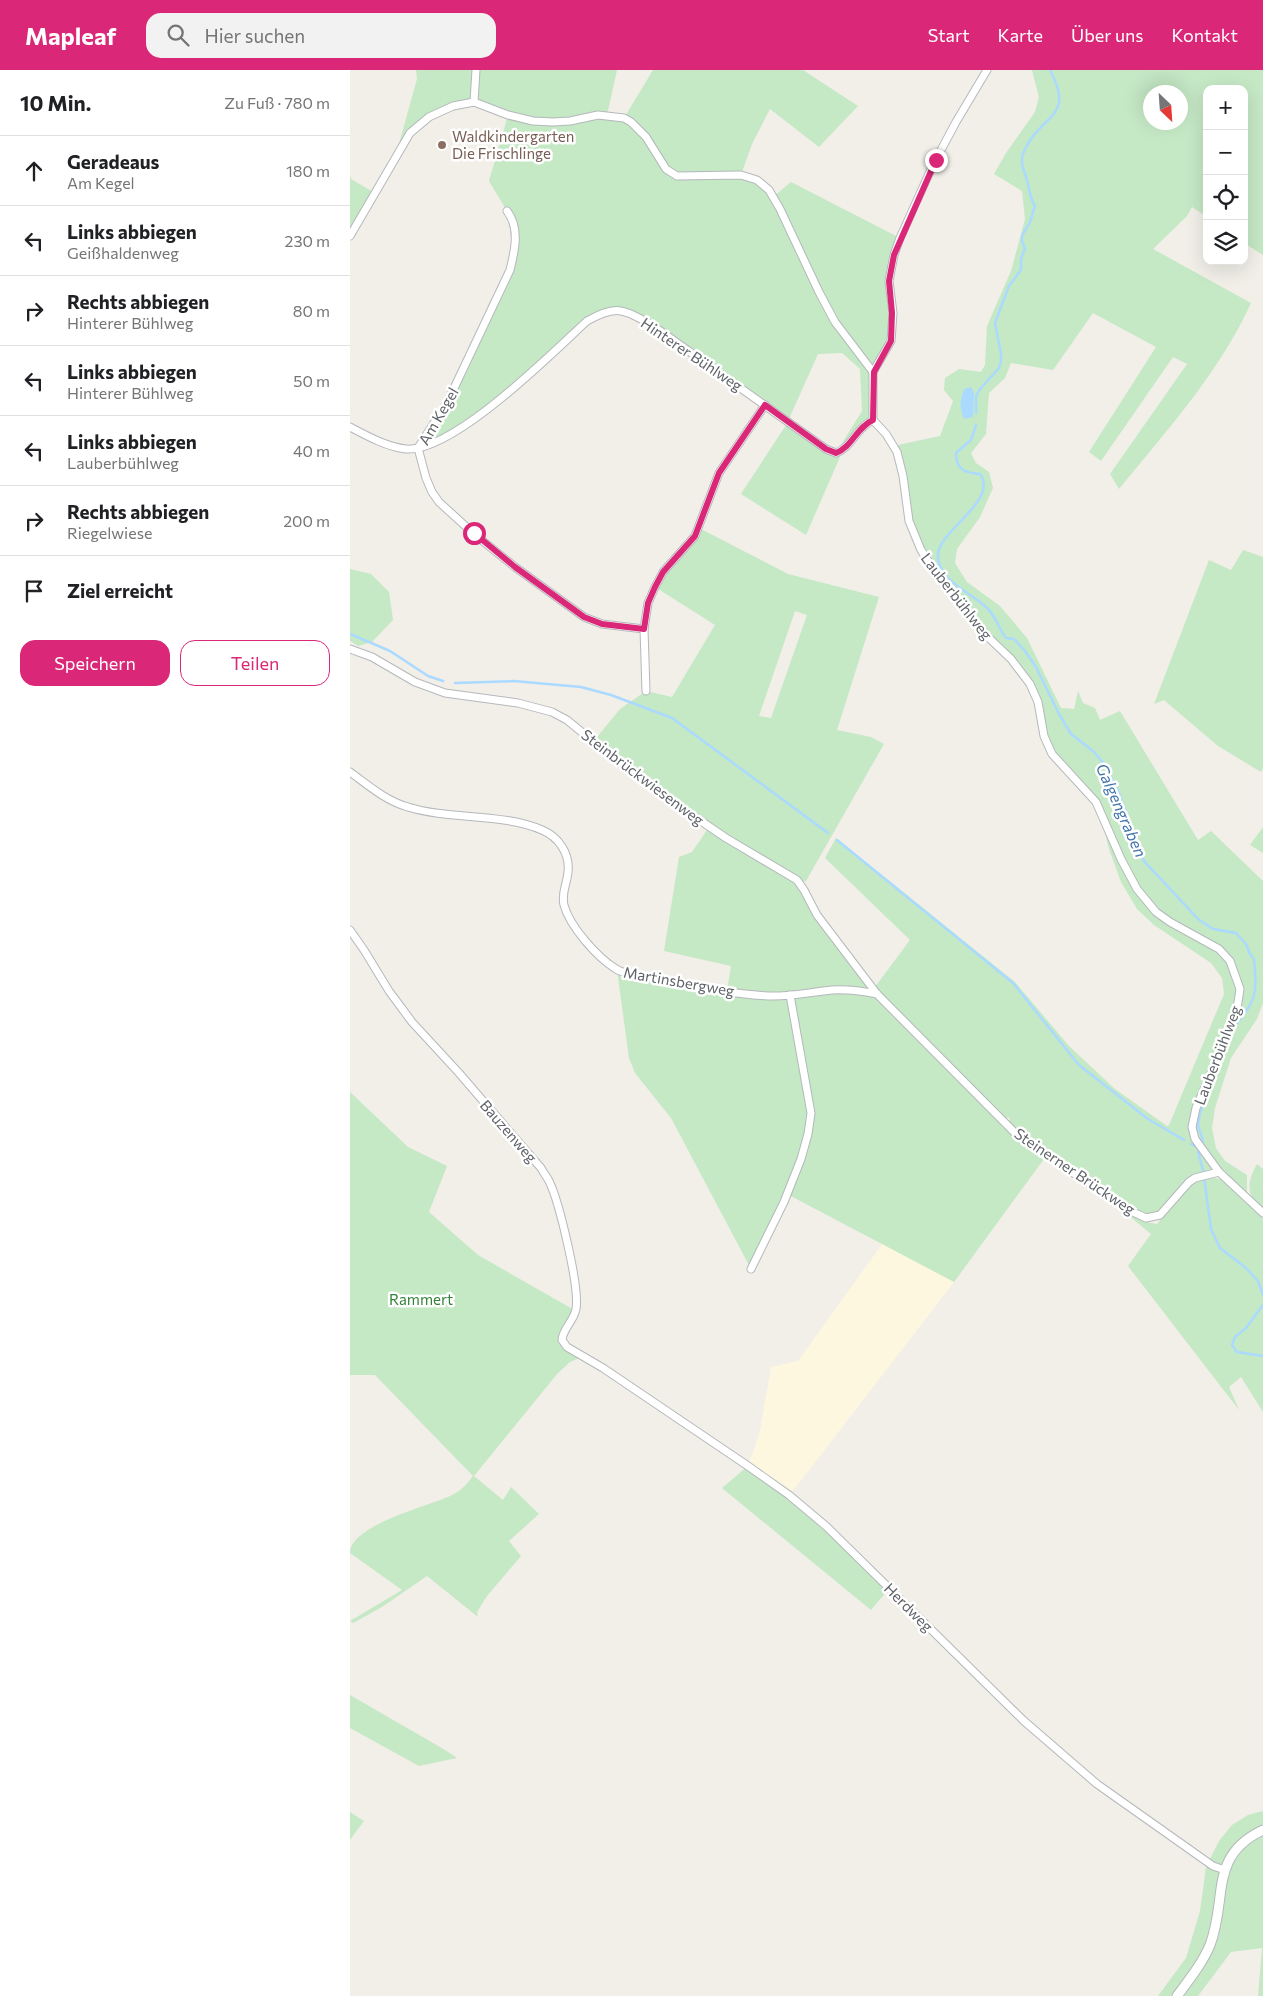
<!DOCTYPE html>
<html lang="de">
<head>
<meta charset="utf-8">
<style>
	:root { --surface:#fff; --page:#f2f2f2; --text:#202124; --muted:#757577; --line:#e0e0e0; --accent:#db2777 }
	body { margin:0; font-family:Commissioner,sans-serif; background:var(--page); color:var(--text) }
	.controls { position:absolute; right:15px; top:15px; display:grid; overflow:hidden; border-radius:10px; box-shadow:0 5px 20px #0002 }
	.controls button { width:45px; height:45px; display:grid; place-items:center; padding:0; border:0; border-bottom:1px solid var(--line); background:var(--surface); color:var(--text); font:25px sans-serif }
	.compass { position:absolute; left:793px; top:15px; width:45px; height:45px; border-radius:50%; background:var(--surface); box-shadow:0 5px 20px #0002; rotate:155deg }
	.stop { position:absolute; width:15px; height:15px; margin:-11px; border:4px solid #db2777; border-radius:50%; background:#fff }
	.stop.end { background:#db2777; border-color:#fff; box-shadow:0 1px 5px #0008 }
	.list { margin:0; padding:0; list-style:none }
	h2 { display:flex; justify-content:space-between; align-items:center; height:65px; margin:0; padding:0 20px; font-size:21px }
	h2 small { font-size:16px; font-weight:400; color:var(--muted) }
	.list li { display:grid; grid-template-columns:32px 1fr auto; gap:15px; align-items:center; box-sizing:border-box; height:70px; padding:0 20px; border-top:1px solid var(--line) }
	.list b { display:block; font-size:19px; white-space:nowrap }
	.list p { margin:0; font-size:16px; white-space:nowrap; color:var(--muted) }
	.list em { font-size:16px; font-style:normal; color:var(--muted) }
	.actions { display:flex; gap:10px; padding:15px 20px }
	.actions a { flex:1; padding:11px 0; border:1px solid var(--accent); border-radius:15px; text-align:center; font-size:18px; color:var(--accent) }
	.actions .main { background:var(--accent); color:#fff }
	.icon { flex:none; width:28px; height:28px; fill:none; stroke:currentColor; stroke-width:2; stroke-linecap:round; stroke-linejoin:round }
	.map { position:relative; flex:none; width:913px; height:1926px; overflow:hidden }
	header { display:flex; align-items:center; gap:30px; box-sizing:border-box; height:70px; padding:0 25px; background:var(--accent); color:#fff }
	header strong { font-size:24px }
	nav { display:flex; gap:28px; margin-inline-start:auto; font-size:18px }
	.search { width:350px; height:45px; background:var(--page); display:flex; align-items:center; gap:12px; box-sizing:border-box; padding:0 18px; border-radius:15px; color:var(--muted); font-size:19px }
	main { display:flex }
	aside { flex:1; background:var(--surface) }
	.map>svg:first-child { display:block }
	.commercial { fill:#fef7e0 }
	.green { fill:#c5e8c5; fill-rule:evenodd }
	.water { fill:#aadaff }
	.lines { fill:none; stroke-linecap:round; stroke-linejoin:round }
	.stream { stroke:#aadaff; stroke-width:2.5 }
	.minor-casing { stroke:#b5b8bc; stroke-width:9 }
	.tertiary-casing { stroke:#b5b8bc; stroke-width:11 }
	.minor { stroke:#fff; stroke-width:7 }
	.tertiary { stroke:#fff; stroke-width:9 }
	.route { stroke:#db2777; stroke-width:6 }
	.education-dot { fill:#8d6e63; stroke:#fff; stroke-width:2 }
	.labels { text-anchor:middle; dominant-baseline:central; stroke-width:5; stroke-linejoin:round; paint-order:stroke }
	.education-label { font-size:15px; fill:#785e54; stroke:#fff; text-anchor:start }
	.street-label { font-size:15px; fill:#5f6368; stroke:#fff }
	.park-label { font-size:15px; fill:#348238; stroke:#fff }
	.water-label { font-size:16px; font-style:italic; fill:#4174aa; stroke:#fff }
</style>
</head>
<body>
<header>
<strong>Mapleaf</strong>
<div class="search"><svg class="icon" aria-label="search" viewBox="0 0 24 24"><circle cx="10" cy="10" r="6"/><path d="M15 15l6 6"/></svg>Hier suchen</div>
<nav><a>Start</a><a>Karte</a><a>Über uns</a><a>Kontakt</a></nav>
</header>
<main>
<aside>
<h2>10 Min.<small>Zu Fuß · 780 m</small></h2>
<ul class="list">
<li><svg class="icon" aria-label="ahead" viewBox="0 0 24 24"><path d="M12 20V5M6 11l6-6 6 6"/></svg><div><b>Geradeaus</b><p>Am Kegel</p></div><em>180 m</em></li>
<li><svg class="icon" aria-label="left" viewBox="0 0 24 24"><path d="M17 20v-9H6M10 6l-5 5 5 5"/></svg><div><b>Links abbiegen</b><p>Geißhaldenweg</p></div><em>230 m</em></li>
<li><svg class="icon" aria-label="right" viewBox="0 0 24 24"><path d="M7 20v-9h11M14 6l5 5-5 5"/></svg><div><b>Rechts abbiegen</b><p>Hinterer Bühlweg</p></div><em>80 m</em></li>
<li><svg class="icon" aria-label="left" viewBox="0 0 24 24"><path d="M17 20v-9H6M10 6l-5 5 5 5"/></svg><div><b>Links abbiegen</b><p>Hinterer Bühlweg</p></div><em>50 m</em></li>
<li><svg class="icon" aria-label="left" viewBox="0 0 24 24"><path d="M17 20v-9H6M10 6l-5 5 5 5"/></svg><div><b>Links abbiegen</b><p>Lauberbühlweg</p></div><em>40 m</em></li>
<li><svg class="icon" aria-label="right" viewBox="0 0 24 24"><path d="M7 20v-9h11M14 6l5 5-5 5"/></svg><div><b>Rechts abbiegen</b><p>Riegelwiese</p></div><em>200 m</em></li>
<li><svg class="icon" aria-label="arrive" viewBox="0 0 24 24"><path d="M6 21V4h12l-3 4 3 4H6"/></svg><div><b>Ziel erreicht</b></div></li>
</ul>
<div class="actions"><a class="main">Speichern</a><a>Teilen</a></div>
</aside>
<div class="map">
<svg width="913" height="1926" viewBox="0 0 913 1926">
	<rect width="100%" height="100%" fill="#f1efe8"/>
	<polygon class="commercial" points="533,1173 604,1212 453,1408 442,1421 442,1426 398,1396 410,1361 421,1297 448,1291"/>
	<g class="green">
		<path d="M 66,0 L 267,0 L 257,45 L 274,48 L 303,0 L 453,0 L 508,36 L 469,77 L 420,39 L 402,74 L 391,105 L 407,110 L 423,127 L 441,112 L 550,168 L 540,202 L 541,271 L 523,302 L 524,344 L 493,380 L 456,465 L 391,424 L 438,352 L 302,255 L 269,240 L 237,251 L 130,346 L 68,378 L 97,333 L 151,223 L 166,177 L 157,141 L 139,111 L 158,45 L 124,32 L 79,47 L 60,63 L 45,88 L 67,9 ZM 492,283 L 510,299 L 512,341 L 486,383 L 438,351 L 468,284 Z"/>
		<path d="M 682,0 L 913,0 L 913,185 L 894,173 L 894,19 L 857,19 L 857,147 L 842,137 L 837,146 L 803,179 L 901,233 C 869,303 817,360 769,419 L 760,404 L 837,294 L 823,287 L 751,391 L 739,382 L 806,277 L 743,243 L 703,300 L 661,293 L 655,308 L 639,323 L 636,364 L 621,383 L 626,393 L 639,402 L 643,418 L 630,447 L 607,479 L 605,493 L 617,512 L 650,536 L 677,568 L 711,638 L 724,639 L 728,621 L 733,633 L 745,638 L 750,650 L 770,641 L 848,770 L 861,761 L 913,811 L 913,933 L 907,949 L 881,988 L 865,1038 L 862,1058 L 866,1078 L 875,1091 L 897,1105 L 897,1124 C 877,1104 857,1085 845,1060 L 841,1067 L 862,1099 L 861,1101 L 848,1105 L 806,1144 L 796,1146 L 782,1139 L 670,1066 L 657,1053 L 660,1049 L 658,1047 L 655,1050 L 525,917 L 560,870 L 475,788 L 486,768 L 665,912 L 719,976 L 765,1019 L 817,1056 L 819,1055 L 874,924 L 872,908 L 861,893 L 804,855 L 787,839 L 771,812 L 759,779 L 747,731 L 703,683 L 696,666 L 689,631 L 640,567 L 591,507 L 574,479 L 562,452 L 555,397 L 548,375 L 590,366 L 603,331 L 594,320 L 595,308 L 609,299 L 631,302 L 635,295 L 637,256 L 661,201 L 675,149 L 672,121 L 644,104 L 656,83 L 685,42 L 689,27 ZM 800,22 L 830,22 L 830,52 L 800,52 Z"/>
		<polygon points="0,105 1,109 25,123 0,166"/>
		<path d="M 349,458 L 438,504 L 529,527 L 487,660 L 521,667 L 534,674 L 456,811 L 452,812 L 460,833 L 534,935 L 667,1070 L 694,1089 L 604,1212 L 437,1124 L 401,1199 L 321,1048 L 285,1003 L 279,988 L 267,900 L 377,921 L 381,896 L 314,881 L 329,787 L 342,782 L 359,757 L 243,672 L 270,639 L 296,621 L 322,627 L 365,555 L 305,517 ZM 445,541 L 457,545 L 421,648 L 409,646 Z"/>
		<polygon points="893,480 913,487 913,698 911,702 868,676 814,630 804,634 859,490 881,500"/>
		<polygon points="0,499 21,504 39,522 43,550 22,572 8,576 0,571"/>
		<polygon points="913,757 913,783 900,775"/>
		<path d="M 0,1022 L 58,1077 L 97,1096 L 79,1142 L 128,1185 L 226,1241 L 212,1270 L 232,1287 L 220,1292 L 207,1304 L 124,1406 L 153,1430 L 161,1417 L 189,1444 L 159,1471 L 171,1486 L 137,1526 L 127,1542 L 128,1547 L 77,1506 L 32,1537 L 3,1553 L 0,1551 L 52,1520 L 0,1483 C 0,1455 79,1436 100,1426 C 110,1422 117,1414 123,1406 L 25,1305 L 0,1305 Z"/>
		<path d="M 907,1094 L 913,1099 L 913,1141 C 896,1125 896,1114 907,1094 Z"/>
		<path d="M 858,1107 C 880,1106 898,1133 913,1148 L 913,1342 L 891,1307 L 879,1317 L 889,1340 L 778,1196 L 801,1164 L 760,1130 L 795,1152 L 807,1154 L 840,1114 Z"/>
		<polygon points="398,1396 474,1460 538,1520 521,1540 372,1418"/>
		<polygon points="0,1625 95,1680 107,1688 69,1696 0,1658"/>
		<polygon points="913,1741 913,1926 908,1926 912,1878 881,1882 848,1926 808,1926 836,1888 850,1841 856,1797 869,1771 882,1755 898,1745"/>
		<polygon points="0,1742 14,1751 0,1770"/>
	</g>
	<path class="water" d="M 621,317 L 624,322 L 623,347 L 614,349 C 609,338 610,330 614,319 Z"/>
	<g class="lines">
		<g class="stream">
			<path d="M 626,343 L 626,326 L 630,319 L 649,298 L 651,291 L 651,284 L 645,253 L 659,216 L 671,200 L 671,189 L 675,178 C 668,165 674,164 680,152 C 682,147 683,141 685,136 C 679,127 680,120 677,110 C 676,105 672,98 672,92 C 671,87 674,81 676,77 C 694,43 725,47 700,0"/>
			<path d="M 626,355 L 621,370 L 606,383 C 606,399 614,403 630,404 C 649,430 590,460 588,484 C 586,511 623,523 638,539 C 646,547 649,559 656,568 L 664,569 L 675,581 L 686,597 L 709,644 L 721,664 L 743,681 L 755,695 L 768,721 L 794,791 L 848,849 L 863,859 L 886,863 L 896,874 L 900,884 L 904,889 C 907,926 907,928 884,957"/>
			<polyline points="0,564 40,581 78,606 93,611"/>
			<polyline points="105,613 164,611 231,617 261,625 322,648 478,763"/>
			<polyline points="487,770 663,913 729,995 798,1049 834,1070"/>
			<polyline points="870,991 850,1043 848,1055 853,1071 848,1082 853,1100 861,1159 870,1178 896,1198 908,1211 913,1225"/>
			<polyline points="841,1074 850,1079"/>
			<polyline points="913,1235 896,1258 885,1267 882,1275 887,1282 913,1286"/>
		</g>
		<defs>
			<g id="minor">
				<polyline points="124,32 126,0"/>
				<path d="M 157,141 C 170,158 165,180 160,200 L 97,333 L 68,378 L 76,408 L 82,422 L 89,432 L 123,463 L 165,497 L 234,547 L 252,554 L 294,559 L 296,621"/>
				<polyline points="0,166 60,63 79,47 103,36 124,32 158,45 183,51 203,52 220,51 248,45 274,48 281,52 296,67 316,99 327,106 391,105 407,110 419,120 430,139 469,222 485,252 523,302 523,350 536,364 547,382 553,406 559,451 571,480 589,508 639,568 661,589 680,614 688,632 694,666 702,684 746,732 771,789 787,819 806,842 820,852 869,879 880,891 890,919 886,945 846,1038 842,1057 845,1069 869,1102 913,1143"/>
				<polyline points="523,302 541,271 543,243 539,211 544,185 550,168 583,95 606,52 637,0"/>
				<path d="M 0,357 C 17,366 37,377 56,379 C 103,383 202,283 237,251 C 267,234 272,239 302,255 L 476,379 L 486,383 C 502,377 507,357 523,350"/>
				<polyline points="294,559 298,533 305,517 313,502 345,466 369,403 415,335"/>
				<polyline points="0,579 22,587 65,612 95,623 168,633 202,642 217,650 262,687 326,734 376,768 447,810 454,820 467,845 527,924 669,1067 781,1141 796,1148 810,1145 839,1112 845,1108 869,1102"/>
				<path d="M 0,702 C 18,715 36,731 58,737 C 100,750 153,743 192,760 C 209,767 220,784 218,802 C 217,814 211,823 214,835 C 220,857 247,887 266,899 C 275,905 298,907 310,909 C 345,916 382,924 418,926 C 440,927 461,922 482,920 C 498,919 512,921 527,924"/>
				<path d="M 0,860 L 14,880 L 39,921 L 62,952 L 109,1003 L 191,1098 C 193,1102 197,1107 199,1111 C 209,1131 230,1218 226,1239 C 224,1251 213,1258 212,1270 L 217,1277 L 253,1298 L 398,1396 L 439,1425 L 477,1457 L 674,1651 L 747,1714 L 863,1796 L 875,1800"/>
				<polyline points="401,1199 434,1132 451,1089 458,1064 461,1043 440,925"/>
			</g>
			<path id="tertiary" d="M 827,1926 C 839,1910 852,1894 860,1875 C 878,1828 858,1786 913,1760"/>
		</defs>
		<use href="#minor" class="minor-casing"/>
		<use href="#tertiary" class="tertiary-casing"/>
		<use href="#minor" class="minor"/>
		<use href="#tertiary" class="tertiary"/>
	</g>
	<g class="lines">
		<path class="route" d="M 124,463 L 165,497 L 234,547 L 252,554 L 294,559 L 298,533 L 305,517 L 313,502 L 345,466 L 369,403 L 415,335 L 476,379 L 486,383 C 502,377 507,357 523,350 L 524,302 L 541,271 L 542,243 L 539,211 L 544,185 L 586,90"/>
	</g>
	<circle class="education-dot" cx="92" cy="75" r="5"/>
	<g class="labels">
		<g class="education-label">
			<text x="102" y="66">Waldkindergarten<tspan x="102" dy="17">Die Frischlinge</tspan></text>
		</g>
		<g class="street-label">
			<text transform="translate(342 284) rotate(34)">Hinterer Bühlweg</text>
			<text transform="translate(88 346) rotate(-60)">Am Kegel</text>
			<text transform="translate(607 526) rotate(52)">Lauberbühlweg</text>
			<text transform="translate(293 707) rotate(37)">Steinbrückwiesenweg</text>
			<text transform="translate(329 911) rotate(10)">Martinsbergweg</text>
			<text transform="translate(867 985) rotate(-69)">Lauberbühlweg</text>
			<text transform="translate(159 1061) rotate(49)">Bauzenweg</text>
			<text transform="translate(725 1101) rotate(34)">Steinerner Brückweg</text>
			<text transform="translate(559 1537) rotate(45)">Herdweg</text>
		</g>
		<g class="park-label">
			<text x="71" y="1229">Rammert</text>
		</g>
		<g class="water-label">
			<text transform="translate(772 740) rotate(66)">Galgengraben</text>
		</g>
	</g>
</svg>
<div class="controls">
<button>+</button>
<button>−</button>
<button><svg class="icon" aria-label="locate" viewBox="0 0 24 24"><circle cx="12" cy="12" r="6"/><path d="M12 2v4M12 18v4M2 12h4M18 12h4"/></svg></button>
<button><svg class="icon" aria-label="layers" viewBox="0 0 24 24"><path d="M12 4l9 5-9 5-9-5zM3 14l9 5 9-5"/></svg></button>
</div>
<svg class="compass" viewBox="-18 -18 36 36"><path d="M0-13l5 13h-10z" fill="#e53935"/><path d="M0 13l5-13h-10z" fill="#757577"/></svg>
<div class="stop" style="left:124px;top:463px"></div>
<div class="stop end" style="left:586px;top:90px"></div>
</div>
</main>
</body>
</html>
